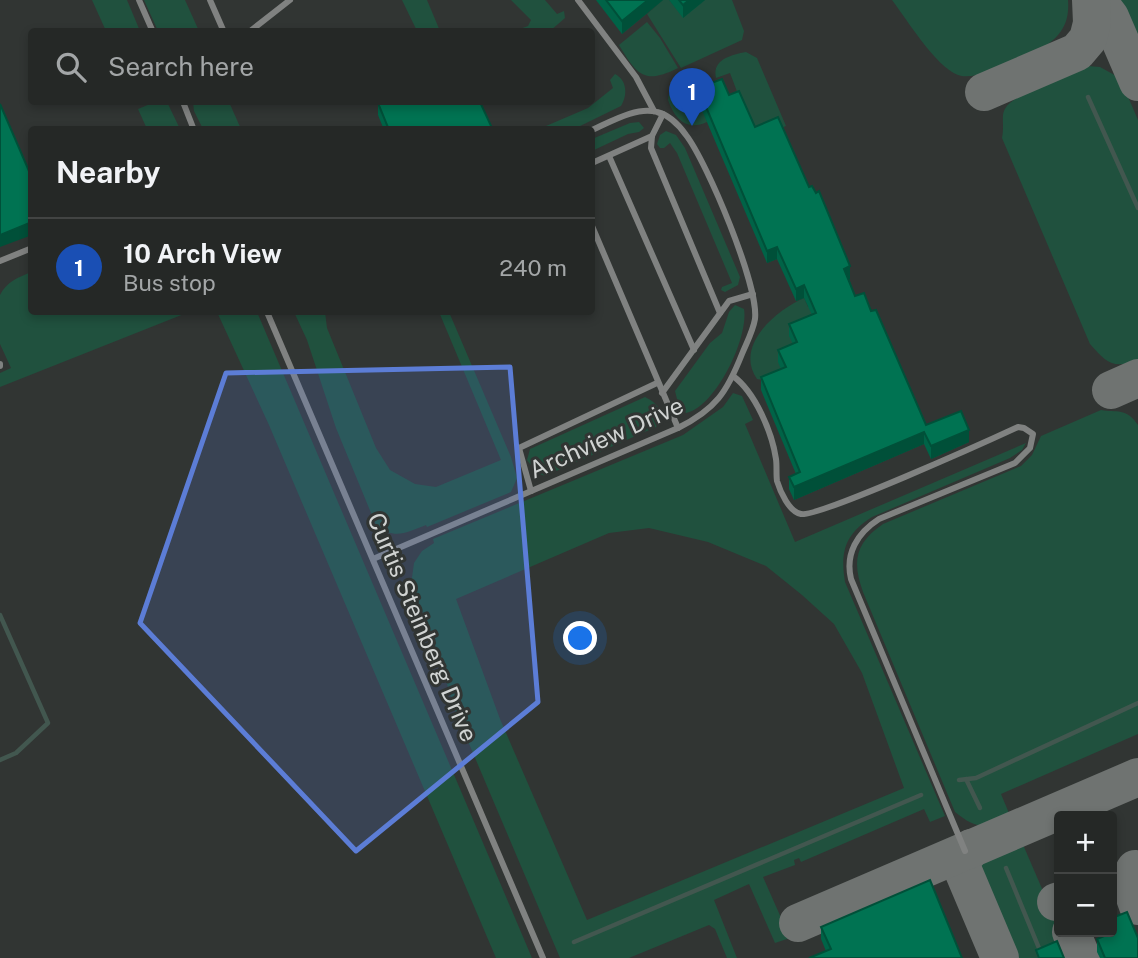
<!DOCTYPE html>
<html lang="en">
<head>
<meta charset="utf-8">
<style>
	:root { --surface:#252826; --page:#313432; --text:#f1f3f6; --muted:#a3a6a7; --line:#424443; --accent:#1a73e8 }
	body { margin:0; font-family:"Public Sans",sans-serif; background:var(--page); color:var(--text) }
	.controls { position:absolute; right:21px; bottom:21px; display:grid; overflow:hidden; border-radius:7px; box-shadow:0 4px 10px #0003 }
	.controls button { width:63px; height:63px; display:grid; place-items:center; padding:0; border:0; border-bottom:2px solid var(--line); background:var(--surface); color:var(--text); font:35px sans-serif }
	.you { position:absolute; left:581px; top:639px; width:24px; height:24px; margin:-18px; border:5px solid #fff; border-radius:50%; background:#1a73e8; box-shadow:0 0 0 10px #1a73e833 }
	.badge { display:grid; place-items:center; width:46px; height:46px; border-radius:50%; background:var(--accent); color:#fff; font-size:23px; font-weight:700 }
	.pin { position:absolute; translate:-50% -58px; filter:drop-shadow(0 2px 4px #0008) }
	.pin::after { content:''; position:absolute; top:37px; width:24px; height:21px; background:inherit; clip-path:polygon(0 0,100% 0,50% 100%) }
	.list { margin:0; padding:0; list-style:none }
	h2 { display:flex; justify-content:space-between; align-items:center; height:91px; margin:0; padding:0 28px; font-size:30px }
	h2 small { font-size:23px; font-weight:400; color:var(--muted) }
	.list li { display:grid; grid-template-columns:46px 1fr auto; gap:21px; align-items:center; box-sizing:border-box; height:98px; padding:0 28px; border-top:2px solid var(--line) }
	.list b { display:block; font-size:26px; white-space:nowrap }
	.list p { margin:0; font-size:23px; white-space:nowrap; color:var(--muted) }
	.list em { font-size:23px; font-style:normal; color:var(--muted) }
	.icon { flex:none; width:38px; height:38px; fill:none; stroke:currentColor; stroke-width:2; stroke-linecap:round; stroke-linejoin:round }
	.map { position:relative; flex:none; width:1138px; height:958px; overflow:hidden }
	.search { position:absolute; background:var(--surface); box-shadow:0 4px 10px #0003; left:28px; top:28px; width:567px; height:77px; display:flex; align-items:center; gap:18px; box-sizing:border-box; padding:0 24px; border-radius:7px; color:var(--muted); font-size:26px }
	.panel { position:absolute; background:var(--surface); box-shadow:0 4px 10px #0003; left:28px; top:126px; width:567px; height:189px; border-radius:7px }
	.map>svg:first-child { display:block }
	.green { fill:#20513e; fill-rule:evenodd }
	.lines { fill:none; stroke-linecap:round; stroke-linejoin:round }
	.stream { stroke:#42574f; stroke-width:4.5 }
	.taxiway { stroke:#6f7371; stroke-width:38 }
	.lane { stroke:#808281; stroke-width:6 }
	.wall { fill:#006347 }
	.shaded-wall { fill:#005039 }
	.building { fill:#007352; stroke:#005039; stroke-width:2 }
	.marked { fill:#5c7dd6; fill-opacity:0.2; stroke:#5c7dd6; stroke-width:5; stroke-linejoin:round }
	.labels { text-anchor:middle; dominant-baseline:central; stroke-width:6; stroke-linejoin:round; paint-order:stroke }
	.street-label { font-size:24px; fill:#d0d3d2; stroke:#313533 }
</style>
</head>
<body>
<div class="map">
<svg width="1138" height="958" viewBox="0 0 1138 958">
	<rect width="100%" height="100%" fill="#313533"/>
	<g class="green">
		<polygon points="92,0 127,0 140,31 106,31"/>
		<polygon points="144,0 185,0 199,31 158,31"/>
		<polygon points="402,0 427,0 440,31 417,31"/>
		<polygon points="511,0 545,0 557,14 564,11 565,18 550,31 514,31 528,26 531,20"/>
		<polygon points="663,0 669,0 683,17 705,0 732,0 744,31 742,40 681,68 647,14"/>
		<path d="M 892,0 L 1068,0 C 1069,13 1067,25 1058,35 C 1045,52 978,83 958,75 C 935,66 908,21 892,0 Z"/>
		<polygon points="1118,0 1138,0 1138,39 1125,9"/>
		<path d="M 647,22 L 660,38 L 678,68 C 644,85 637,75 619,45 Z"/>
		<path d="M 746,52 L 757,58 L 786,126 L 755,139 L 730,73 L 716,78 C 712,60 730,55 746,52 Z"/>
		<path d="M 1088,66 L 1100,67 L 1120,78 L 1138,120 L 1138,360 C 1113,370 1106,362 1090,344 L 1002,138 C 1006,117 995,110 1020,96 L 1020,94 Z"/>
		<path d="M 615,74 C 627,80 628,95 621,106 L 574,129 L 539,129 L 588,108 L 613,88 L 610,80 Z"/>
		<path d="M 687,77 C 703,86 704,105 707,122 C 687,131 675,120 668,100 C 670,88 673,78 687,77 Z"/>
		<polygon points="155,102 167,102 180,129 147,129 138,109"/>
		<polygon points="193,102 229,102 241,129 203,129 194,111"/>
		<polygon points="639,122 644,128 639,132 628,134 592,151 592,139 630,123"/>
		<polygon points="666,131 676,135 685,148 740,277 738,285 725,292 721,290 722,287 732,283 677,153 670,143 664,148 660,148 657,144 660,135"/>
		<path d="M 31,272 L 32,312 L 189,312 L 0,387 L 0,373 L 11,368 L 0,344 L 0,295 C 6,282 19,277 31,272 Z"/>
		<path d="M 804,298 L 808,307 L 828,299 C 815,321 789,387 757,379 C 734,346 776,310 804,298 Z"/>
		<path d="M 735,305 L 744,309 C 749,337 716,407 686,413 L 679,407 L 675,391 L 710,343 L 722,333 L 729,312 Z"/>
		<polygon points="217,312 257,312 532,958 496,958 269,425"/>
		<path d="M 294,312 L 325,312 L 327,328 L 376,448 L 390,470 L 415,484 L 436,487 L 501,460 L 439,312 L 449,312 L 511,457 L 517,478 L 511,492 L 427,527 L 426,525 C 405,533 395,540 376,525 L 336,428 L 307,340 Z"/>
		<path d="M 733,393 L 742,396 L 753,420 L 745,424 L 795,542 L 1026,443 L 1022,450 L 1010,458 L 872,517 C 845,534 840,552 845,582 L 945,816 L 930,822 L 924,809 L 801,862 L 799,858 L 794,860 L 795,865 L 763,877 L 790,938 L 775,943 L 749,884 L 714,900 L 737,958 L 727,958 L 715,929 L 709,925 L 629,958 L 560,958 L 456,713 L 430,630 L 411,585 L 414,563 L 422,551 L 434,543 L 433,539 L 683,435 L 723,407 ZM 649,528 L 708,542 L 766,566 L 802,595 L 834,624 L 862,673 L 904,788 L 587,920 L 500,719 L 456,599 L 609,533 Z"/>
		<path d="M 645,397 C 658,403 667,415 656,427 L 545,476 L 537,473 L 527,460 L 530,449 Z"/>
		<path d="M 1101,410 C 1117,413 1126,407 1138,425 L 1138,734 L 1001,794 L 1011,818 C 984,829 976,829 955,812 L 863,592 C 852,562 855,543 883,524 L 1021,466 L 1032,455 L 1041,436 Z"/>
		<polygon points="1021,840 1068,949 1047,958 1019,958 980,863"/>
	</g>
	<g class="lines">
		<g class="stream">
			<polyline points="1088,97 1138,208"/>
			<polyline points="0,615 48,723 16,753 0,760"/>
			<polyline points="966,779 980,808"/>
			<polyline points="959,780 976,778 1138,703"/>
			<polyline points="1006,868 1041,953"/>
			<polyline points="574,942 921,795"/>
		</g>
		<g class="taxiway">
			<polyline points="1097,0 1110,17 1138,82"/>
			<polyline points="984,92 1077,52 1088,39 1092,23 1091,0"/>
			<polyline points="1111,390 1138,378"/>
			<polyline points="971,848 964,858 962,868 1000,958"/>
			<polyline points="1135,869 1129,881 1138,906"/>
			<polyline points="1056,902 1059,901"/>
			<polyline points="798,923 1138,777"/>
			<polyline points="1071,932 1082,958"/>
		</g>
		<g class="lane">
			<polyline points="139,0 153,32"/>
			<polyline points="210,0 224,32"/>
			<polyline points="578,0 636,77 654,111"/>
			<polyline points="249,32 290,0"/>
			<polyline points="183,102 194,130"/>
			<polyline points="663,114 652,136 651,148 720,313"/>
			<polyline points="609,156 694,350"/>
			<polyline points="592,163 652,136"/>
			<polyline points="592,226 678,428"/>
			<polyline points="0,261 32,248"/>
			<polyline points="267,312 543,958"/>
			<polyline points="0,364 0,366"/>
			<path d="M 733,376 C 755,392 772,432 776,459 C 777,466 776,474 777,481 C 780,491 789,512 801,514 C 817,518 990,440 1018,427 L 1024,428 L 1033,434 L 1030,448 L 1015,463 L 879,519 C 857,533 845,554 851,579 L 965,851"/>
			<polyline points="662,393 729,301 753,294"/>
			<polyline points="531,491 519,448 657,383"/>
			<path d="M 373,559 L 678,428 C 716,409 727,392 742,354 C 747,342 753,331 755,319 C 759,286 707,162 686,135 C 679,125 669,115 657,112 C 637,106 610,122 592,130"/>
		</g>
	</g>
	<g class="wall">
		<polygon points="596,0 663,0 622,34"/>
		<polygon points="669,0 705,0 683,18"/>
		<polygon points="698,88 729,95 755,127 850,279 849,279 855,296 871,311 926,425 969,442 931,459 924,444 794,500 789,489 789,477 796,474 761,390 761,377 781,369 778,362 778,350 793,344 789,336 789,324 812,315 804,298 796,301 777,259 767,263 698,101"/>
		<polygon points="378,103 492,130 384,130 378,115"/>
		<polygon points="821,927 962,958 826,951 821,939"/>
		<polygon points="1104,932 1112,932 1138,958 1100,958 1097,952 1097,939 1105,936"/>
	</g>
	<g class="shaded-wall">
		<polygon points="648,0 663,0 622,34 622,21"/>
		<polygon points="689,0 705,0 683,18 683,5"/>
		<polygon points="32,222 32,235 0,247 0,235"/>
		<polygon points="777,247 777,259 767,263 767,251"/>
		<polygon points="850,266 850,279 844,281 844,269"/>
		<polygon points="804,285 804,298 796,301 796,289"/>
		<polygon points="969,430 969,442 931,459 931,446"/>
		<polygon points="924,432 924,444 794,500 794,487"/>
	</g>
	<g class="building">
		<polygon points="606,0 648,0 622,21"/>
		<polygon points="679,0 689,0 683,5"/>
		<polygon points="722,79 729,95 739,91 755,127 778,117 809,187 812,186 816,193 819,191 850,266 844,269 855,296 864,293 871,311 876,310 926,425 961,411 969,430 931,446 924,432 794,487 789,477 800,472 761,377 786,367 778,350 797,342 789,324 816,313 804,285 796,289 777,247 767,251 698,88"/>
		<polygon points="381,102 480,102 492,128 488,130 389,130 378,103"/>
		<polygon points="0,104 32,178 32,222 0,235"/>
		<polygon points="930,880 962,958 809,958 831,949 821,927"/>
		<polygon points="1127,912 1138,938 1138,958 1105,958 1097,939 1109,934 1108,932 1112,932 1112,918"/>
		<polygon points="1057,941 1064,958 1039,958 1036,950"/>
	</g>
	<path class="marked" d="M 510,367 L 538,702 L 356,851 L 140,623 L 226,373 Z"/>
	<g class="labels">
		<g class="street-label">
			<text transform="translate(606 437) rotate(-24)">Archview Drive</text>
			<text transform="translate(423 627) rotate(67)">Curtis Steinberg Drive</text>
		</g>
	</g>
</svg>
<div class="controls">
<button>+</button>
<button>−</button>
</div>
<div class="you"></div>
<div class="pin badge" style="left:692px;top:126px;background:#1a4fb4">1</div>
<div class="search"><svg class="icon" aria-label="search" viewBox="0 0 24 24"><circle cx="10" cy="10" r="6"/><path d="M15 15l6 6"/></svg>Search here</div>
<section class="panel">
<h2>Nearby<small></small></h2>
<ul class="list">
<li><span class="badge" style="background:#1a4fb4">1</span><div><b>10 Arch View</b><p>Bus stop</p></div><em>240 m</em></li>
</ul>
</section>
</div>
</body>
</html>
